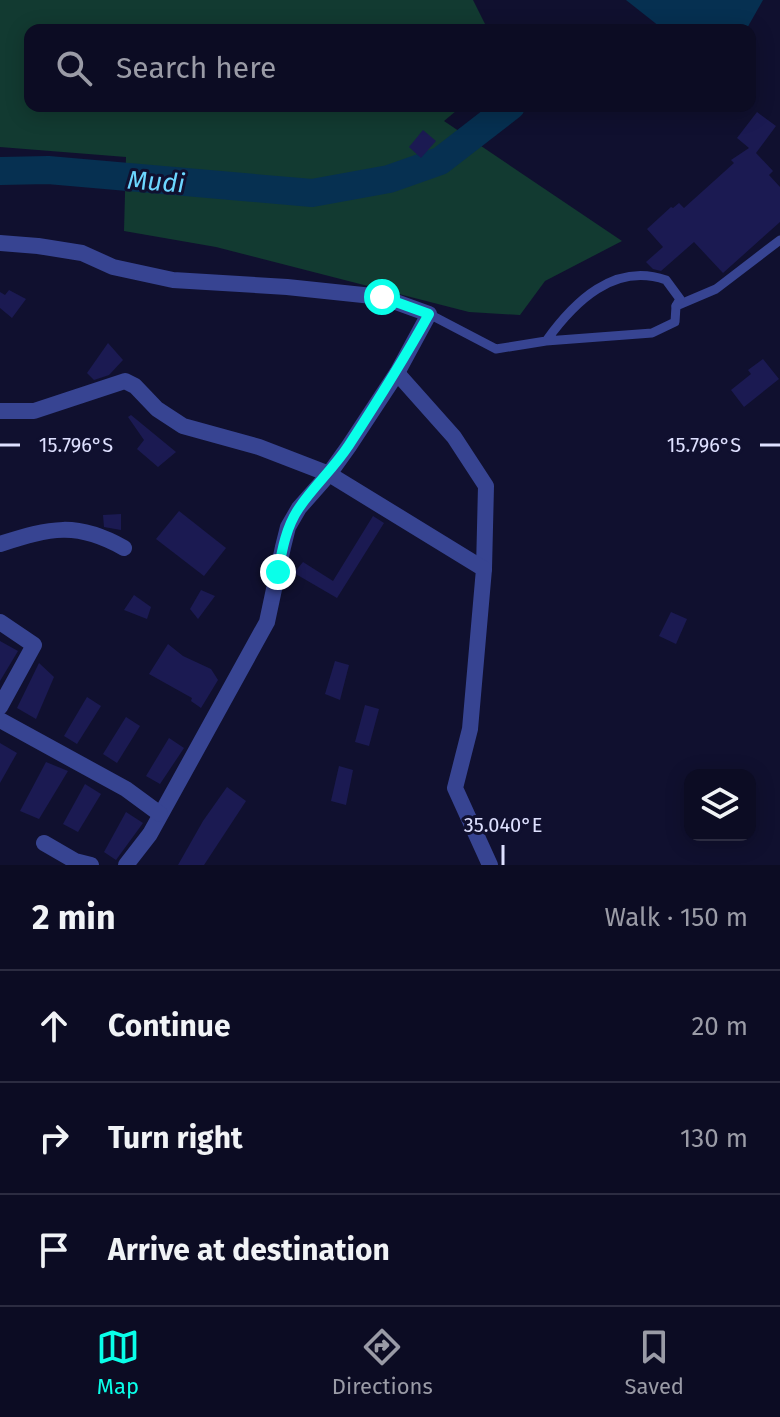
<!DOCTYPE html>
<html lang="en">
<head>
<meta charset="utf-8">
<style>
	:root { --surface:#0c0c23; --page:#15152b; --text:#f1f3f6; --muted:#9a9ba6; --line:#2c2c41; --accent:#0affe9 }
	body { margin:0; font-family:"Fira Sans",sans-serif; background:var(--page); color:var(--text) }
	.controls { position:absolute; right:24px; bottom:24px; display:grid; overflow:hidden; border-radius:16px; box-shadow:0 4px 20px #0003 }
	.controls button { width:72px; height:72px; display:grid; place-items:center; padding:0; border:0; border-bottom:2px solid var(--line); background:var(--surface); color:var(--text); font:40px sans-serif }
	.stop { position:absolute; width:24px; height:24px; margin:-18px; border:6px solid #0affe9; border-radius:50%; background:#fff }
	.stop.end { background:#0affe9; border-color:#fff; box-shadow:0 2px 8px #0008 }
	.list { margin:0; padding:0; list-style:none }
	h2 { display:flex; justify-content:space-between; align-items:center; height:104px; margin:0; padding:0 32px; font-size:34px }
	h2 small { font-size:26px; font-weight:400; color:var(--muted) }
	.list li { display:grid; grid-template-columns:52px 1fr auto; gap:24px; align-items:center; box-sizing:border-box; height:112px; padding:0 32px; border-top:2px solid var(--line) }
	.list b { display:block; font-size:30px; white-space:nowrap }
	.list em { font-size:26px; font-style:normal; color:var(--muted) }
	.icon { flex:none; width:44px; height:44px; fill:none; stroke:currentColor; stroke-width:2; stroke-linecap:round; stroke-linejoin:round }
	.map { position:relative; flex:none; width:780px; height:865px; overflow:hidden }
	.search { position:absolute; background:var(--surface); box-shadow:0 4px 20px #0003; left:24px; right:24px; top:24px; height:88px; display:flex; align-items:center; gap:20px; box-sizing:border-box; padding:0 28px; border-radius:16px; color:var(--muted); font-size:30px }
	.sheet { height:440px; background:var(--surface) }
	nav { display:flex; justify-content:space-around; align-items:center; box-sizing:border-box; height:112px; border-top:2px solid var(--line); background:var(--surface); font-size:22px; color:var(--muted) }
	nav a { display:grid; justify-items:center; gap:4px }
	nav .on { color:var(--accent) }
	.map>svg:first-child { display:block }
	.green { fill:#123a31 }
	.water { fill:#063051 }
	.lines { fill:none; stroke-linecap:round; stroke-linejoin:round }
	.river { stroke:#063051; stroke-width:28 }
	.building { fill:#1b1a52 }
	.lane { stroke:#374492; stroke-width:9 }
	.street { stroke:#374492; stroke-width:16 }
	.route { stroke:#0affe9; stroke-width:10 }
	.ticks { fill:none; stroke:#dee0ff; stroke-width:3 }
	.labels { text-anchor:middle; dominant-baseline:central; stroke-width:6; stroke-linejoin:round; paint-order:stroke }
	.water-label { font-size:26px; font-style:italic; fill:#6cd6ff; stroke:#10102f }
	.ticks-label { font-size:20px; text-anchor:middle; fill:#dee0ff; stroke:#10102f; stroke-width:6; stroke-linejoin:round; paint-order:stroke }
</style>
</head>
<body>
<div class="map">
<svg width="780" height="865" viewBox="0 0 780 865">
	<rect width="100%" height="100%" fill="#10102f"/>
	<polygon class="green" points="0,0 473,0 488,30 30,30 30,106 462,106 444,121 622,241 545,281 520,315 469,312 216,247 124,231 126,157 0,147"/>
	<polygon class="water" points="626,0 763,0 746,30 664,30"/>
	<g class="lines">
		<polyline class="river" points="0,171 48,170 312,193 389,179 440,161 511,106"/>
	</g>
	<g class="building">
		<polygon points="757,112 776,126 756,153 773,171 769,175 780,187 780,222 723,273 694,242 661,271 653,269 646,262 663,247 647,229 671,207 673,208 679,203 684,208 734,163 731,160 749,148 737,138"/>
		<polygon points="423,130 436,141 421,158 409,147"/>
		<polygon points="9,290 26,299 12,318 0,308 0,292 5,295"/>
		<polygon points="108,343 123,360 109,375 94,380 87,373"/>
		<polygon points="763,359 779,379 744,407 731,390 751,374 748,370"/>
		<polygon points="131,415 176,452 158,467 137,449 144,440 128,417"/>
		<polygon points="179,511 226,548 204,576 156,539"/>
		<polygon points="121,514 121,530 104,527 103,515"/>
		<polygon points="373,516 384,523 337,598 294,573 303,562 333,581"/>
		<polygon points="201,590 215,596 198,619 190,609"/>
		<polygon points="134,595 151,607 147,619 124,610"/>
		<polygon points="671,612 687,619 676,644 659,636"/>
		<polygon points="0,641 18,651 0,681"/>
		<polygon points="168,644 183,656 211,669 218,680 201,708 191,701 192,698 149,674"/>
		<polygon points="335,661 349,665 340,700 325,694"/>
		<polygon points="39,663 54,677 36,719 17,708"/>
		<polygon points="87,697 101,706 77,744 64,736"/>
		<polygon points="365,705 379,709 369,746 355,742"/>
		<polygon points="126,717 140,726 117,763 103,754"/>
		<polygon points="169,738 184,748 160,784 146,776"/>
		<polygon points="0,743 17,753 0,783"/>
		<polygon points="46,762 68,771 39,819 20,811"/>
		<polygon points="339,766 353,770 346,805 331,801"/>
		<polygon points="85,784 101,794 78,832 63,824"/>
		<polygon points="227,787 246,801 204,865 178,865 203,821"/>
		<polygon points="126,812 143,823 116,860 104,852"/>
	</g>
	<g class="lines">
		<g class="lane">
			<polyline points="676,306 716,289 780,240"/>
			<path d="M 429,314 L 496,349 L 546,341 L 652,333 L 675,322 L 676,306 L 680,299 L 666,280 C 614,262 574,302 546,341"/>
		</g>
		<g class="street">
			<polyline points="0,243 38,246 82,253 113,267 173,280 287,287 382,297 429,314 397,373 349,446 329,474 299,508 288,527 283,547 267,622 150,834 126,865"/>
			<polyline points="397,373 454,437 486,486 484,569"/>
			<polyline points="0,411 34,411 125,381 135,386 157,409 183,426 259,447 329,474 484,569 470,729 455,788 490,865"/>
			<path d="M 0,544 C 51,528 76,521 124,548"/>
			<polyline points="0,622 34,645 0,707"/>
			<polyline points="0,720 126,789 160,814"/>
			<polyline points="44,843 75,861 91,865"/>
		</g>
	</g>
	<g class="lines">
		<path class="route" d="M 278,572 C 282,550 286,527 299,508 C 314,486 334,468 349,445 C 377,402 404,359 429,314 L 382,297"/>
	</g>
	<path class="ticks" d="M 0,445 L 20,445M 760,445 L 780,445M 503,845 L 503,865"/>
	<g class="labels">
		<g class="water-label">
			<text transform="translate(156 182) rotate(4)">Mudi</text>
		</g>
	</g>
	<g class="ticks-label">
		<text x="76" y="452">15.796°S</text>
		<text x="704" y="452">15.796°S</text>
		<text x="503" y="832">35.040°E</text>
	</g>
</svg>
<div class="controls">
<button><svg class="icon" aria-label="layers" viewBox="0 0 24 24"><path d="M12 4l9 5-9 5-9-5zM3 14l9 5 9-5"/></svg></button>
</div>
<div class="stop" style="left:382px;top:297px"></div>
<div class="stop end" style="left:278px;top:572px"></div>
<div class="search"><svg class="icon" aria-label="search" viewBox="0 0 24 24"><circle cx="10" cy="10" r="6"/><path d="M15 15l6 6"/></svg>Search here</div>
</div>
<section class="sheet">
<h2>2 min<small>Walk · 150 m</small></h2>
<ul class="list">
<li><svg class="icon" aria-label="ahead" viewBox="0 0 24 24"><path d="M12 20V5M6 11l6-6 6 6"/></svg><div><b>Continue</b></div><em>20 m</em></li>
<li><svg class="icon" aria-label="right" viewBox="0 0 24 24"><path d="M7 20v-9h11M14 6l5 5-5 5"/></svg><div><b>Turn right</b></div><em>130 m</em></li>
<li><svg class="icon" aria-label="arrive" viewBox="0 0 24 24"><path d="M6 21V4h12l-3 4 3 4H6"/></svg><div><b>Arrive at destination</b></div></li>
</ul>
</section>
<nav>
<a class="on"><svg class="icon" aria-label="map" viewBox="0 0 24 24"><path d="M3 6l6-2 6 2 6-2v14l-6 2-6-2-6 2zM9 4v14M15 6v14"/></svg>Map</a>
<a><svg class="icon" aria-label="directions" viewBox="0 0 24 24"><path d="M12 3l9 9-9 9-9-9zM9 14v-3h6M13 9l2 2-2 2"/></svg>Directions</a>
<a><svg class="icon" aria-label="saved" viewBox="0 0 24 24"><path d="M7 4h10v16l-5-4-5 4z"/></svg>Saved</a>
</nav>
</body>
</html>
